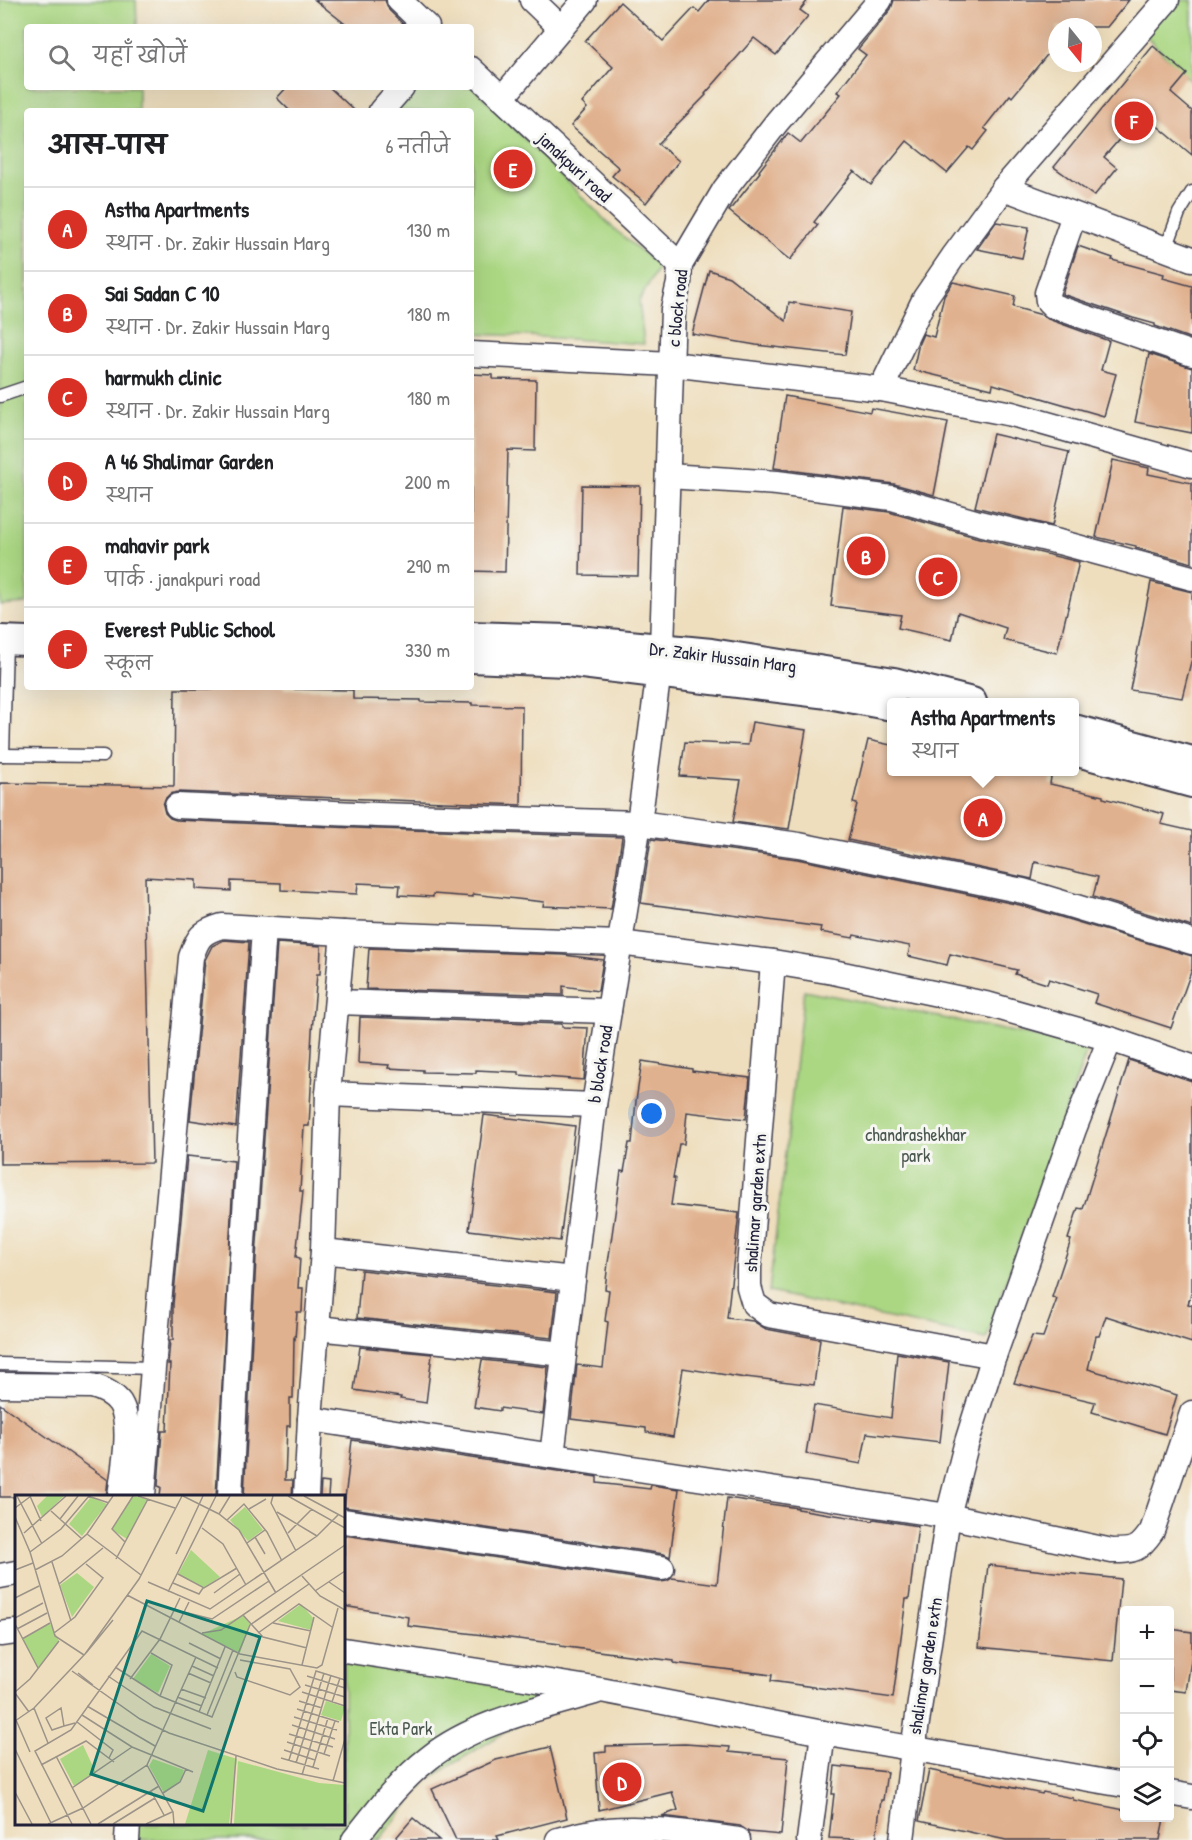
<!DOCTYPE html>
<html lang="hi">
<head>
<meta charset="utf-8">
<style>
	:root { --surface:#fff; --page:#f2f2f2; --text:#202124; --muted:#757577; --line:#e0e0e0; --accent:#d93025 }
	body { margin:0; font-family:"Patrick Hand","Playpen Sans Deva",sans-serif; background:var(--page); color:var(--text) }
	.controls { position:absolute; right:18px; bottom:18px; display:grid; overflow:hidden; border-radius:6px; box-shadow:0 6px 24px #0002 }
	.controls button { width:54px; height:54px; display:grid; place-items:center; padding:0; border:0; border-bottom:2px solid var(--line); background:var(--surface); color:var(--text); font:30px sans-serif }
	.compass { position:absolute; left:1048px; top:18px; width:54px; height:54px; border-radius:50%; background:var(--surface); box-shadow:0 6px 24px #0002; rotate:162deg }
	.you { position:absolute; left:652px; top:1114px; width:21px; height:21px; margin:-15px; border:4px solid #fff; border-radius:50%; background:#1a73e8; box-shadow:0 0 0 9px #1a73e833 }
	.badge { display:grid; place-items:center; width:39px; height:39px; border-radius:50%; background:var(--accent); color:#fff; font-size:20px; font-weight:700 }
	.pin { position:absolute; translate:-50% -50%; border:3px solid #fff; box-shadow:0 2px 6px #0006 }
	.popup { position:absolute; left:887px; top:698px; width:192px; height:78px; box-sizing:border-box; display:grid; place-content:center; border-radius:6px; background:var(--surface); filter:drop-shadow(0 2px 4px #0005); font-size:20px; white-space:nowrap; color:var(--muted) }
	.popup b { font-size:22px; color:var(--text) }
	.popup::after { content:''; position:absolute; left:50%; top:100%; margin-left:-12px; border:12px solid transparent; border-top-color:var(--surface) }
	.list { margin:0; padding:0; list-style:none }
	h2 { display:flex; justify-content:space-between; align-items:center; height:78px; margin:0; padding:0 24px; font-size:26px }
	h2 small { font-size:20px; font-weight:400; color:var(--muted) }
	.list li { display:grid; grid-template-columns:39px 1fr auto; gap:18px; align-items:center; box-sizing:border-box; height:84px; padding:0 24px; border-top:2px solid var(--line) }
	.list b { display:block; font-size:22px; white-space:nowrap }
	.list p { margin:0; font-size:20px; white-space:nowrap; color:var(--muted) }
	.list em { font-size:20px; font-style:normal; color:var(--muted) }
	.icon { flex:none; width:33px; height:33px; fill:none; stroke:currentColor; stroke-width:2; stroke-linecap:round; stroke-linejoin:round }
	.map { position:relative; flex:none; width:1192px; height:1840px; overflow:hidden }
	.search { position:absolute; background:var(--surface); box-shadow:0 6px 24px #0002; left:24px; top:24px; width:450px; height:66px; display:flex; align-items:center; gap:15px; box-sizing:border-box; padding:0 21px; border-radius:6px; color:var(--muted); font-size:22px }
	.panel { position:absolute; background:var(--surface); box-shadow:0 6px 24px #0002; left:24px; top:108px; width:450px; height:582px; border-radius:6px }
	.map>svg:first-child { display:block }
	.green { fill:#abd783; stroke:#667c5f; stroke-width:1.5 }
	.building { fill:#e0b18e }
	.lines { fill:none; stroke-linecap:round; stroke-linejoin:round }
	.service-casing { stroke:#413e4e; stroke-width:15 }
	.minor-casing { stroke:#413e4e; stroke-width:27 }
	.tertiary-casing { stroke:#413e4e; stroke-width:32 }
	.service { stroke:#fff; stroke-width:12 }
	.minor { stroke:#fff; stroke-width:24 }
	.tertiary { stroke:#fff; stroke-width:28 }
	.labels { text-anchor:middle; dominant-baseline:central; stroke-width:6; stroke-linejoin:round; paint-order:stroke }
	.street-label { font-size:18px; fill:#22223b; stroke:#f6f6f2 }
	.park-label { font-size:18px; fill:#4b5851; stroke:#f6f6f2 }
	.inset-road { fill:none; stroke:#9c9389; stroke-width:1.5 }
	.view { fill:#0f766e; fill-opacity:0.15; stroke:#0f766e; stroke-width:3 }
	.inset-edge { fill:none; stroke:#22223b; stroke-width:3 }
</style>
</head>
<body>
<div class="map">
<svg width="1192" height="1840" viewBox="0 0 1192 1840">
	<rect width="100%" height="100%" fill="#f6f6f2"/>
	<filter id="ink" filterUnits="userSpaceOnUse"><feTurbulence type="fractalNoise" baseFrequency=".0167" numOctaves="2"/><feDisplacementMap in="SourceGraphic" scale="12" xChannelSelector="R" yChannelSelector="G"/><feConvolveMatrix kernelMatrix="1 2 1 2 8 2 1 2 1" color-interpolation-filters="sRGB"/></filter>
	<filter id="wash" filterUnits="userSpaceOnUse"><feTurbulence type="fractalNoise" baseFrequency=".008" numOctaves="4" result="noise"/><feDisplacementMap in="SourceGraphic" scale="24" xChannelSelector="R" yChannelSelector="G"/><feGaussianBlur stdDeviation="1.35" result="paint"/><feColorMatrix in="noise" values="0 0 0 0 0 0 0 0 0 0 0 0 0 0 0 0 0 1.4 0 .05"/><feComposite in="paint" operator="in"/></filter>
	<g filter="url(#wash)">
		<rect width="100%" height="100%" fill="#eedebd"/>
		<g class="green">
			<polygon points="0,0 136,0 137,27 27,27 27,87 138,87 138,111 27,111 27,603 0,605"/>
			<polygon points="1165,0 1192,0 1192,83 1143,33"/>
			<polygon points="471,85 613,228 659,266 639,301 644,344 527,336 471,334 471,111 379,111 400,87 471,87"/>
			<polygon points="804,990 1088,1047 986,1339 769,1292"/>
			<polygon points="344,1661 566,1695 428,1779 379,1840 134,1840 135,1824 344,1824"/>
		</g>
		<g id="blocks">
			<g class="building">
				<polygon points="315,0 385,0 389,10 406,27 349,27"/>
				<polygon points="709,0 808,0 800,10 808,16 776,55 754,38 705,94 706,95 658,144 679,161 646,203 612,176 619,168 571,126 587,108 582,103 613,67 585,41 620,2 663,41 694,8 699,12"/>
				<polygon points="894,0 1129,0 1107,27 1057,27 1057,43 1012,97 1010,95 984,128 988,131 973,150 969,147 947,173 907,141 871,185 854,171 814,222 818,225 790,260 729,211 760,172 759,171 788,133 801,143 841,94 837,92 866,55 858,49 891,9"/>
				<polygon points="1153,46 1187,74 1171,93 1192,111 1192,155 1142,113 1104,157 1117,168 1094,196 1054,167"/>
				<polygon points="287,87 329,87 355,111 290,111 277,98"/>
				<polygon points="996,222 1029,227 1022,258 977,249"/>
				<polygon points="1078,246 1113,258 1112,260 1164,274 1163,278 1192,286 1192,339 1155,326 1155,324 1133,318 1062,294"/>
				<polygon points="709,270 729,277 786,321 789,302 851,312 845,355 756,345 692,334"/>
				<polygon points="953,282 1015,296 1013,307 1042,315 1048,319 1109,341 1101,370 1116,374 1104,416 993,384 992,389 913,370 919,343 923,334 934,337 944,296"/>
				<polygon points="1149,354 1192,368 1192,433 1135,422"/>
				<polygon points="471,374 493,375 493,379 536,380 535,451 508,450 505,572 471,571"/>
				<polygon points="785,396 870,412 871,408 948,422 934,495 894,484 774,468"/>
				<polygon points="993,434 1069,452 1052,526 975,507"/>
				<polygon points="1113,460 1149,468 1148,474 1192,483 1192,563 1136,548 1136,546 1096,537"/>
				<polygon points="582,485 640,486 638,576 580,575"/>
				<polygon points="843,506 889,512 975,537 1079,562 1057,653 1003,640 1006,628 958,612 952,640 898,628 901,615 831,606"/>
				<polygon points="1151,582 1192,592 1192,658 1182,698 1130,690"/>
				<polygon points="229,687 284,687 284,689 353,690 353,699 421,700 421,702 472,703 472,705 522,706 521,805 178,792 170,794 165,799 163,805 165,813 170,818 176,820 378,829 622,837 611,909 543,906 544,902 473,894 473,897 433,894 433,897 399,895 400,885 358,883 357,894 281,890 281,883 231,881 231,891 196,889 196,880 145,877 152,1163 0,1164 0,783 174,786 175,689 229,689"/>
				<polygon points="752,722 806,730 789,829 733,822 741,780 680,776 685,742 748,745"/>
				<polygon points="868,740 891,745 891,771 1029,771 1051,777 1050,784 1103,796 1103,798 1164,814 1161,824 1192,831 1192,927 1093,897 1098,877 1035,862 1032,879 848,840 857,804 853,803"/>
				<polygon points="651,839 797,859 1020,905 1192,956 1192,969 1171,1028 1094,1003 1097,994 1049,979 1047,984 1015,974 1017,970 950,954 947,965 908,956 910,946 854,935 853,938 820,932 821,927 641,903"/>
				<polygon points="224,940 249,942 236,1127 190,1120 205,960 212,946"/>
				<polygon points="277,943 321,946 320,974 317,974 312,1031 310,1069 312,1070 309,1126 304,1126 300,1191 303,1191 296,1257 300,1258 298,1288 303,1288 302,1312 297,1312 295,1339 294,1338 293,1398 290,1398 290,1426 287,1426 285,1480 293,1480 292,1497 244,1497 256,1258"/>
				<polygon points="369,948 564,955 603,960 598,991 563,986 563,995 366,989"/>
				<polygon points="360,1017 562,1024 562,1027 588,1028 584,1080 519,1075 519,1072 476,1070 476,1073 423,1072 423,1070 388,1068 389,1065 358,1063"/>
				<polygon points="1129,1060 1192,1081 1192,1290 1188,1304 1192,1305 1192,1343 1106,1316 1099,1336 1096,1336 1088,1369 1177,1395 1165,1434 1092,1412 1095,1402 1014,1383 1032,1336 1043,1337 1057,1299 1052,1297 1071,1240 1068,1239 1078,1208 1083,1209"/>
				<polygon points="642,1061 692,1069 692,1071 750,1078 746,1119 687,1112 684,1144 679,1144 673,1178 675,1178 671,1205 739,1213 727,1318 753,1321 766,1329 820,1339 814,1385 746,1377 746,1378 683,1368 673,1437 646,1432 646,1428 571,1419 577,1365 603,1368 608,1322 605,1321 609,1290 605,1289 608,1263 621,1171 624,1172 629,1143 632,1143 636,1101"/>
				<polygon points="484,1115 575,1126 560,1241 469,1230"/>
				<polygon points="187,1156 234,1161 216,1497 160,1497 161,1487 158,1486 162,1431 167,1431 170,1364 168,1364 170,1340 173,1340 173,1304"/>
				<polygon points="361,1270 557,1292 552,1338 357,1318"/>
				<polygon points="360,1347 432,1354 426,1403 400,1399 401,1397 354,1390"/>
				<polygon points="897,1353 949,1362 940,1442 867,1433 861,1464 806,1454 814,1405 891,1418"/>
				<polygon points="482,1360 548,1367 543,1414 500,1408 500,1411 474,1407"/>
				<polygon points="0,1404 108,1480 106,1497 0,1497"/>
				<polygon points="352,1440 597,1477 597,1483 650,1489 651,1485 679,1489 670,1557 664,1554 344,1507"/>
				<polygon points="321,1482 329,1483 328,1497 320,1497"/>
				<polygon points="727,1498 798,1508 798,1509 873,1521 874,1519 918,1526 909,1599 906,1599 893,1698 771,1681 772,1675 674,1663 674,1661 560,1646 560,1644 408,1626 409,1617 344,1606 344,1535 660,1582 667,1581 672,1578 717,1584"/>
				<polygon points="988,1565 1121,1579 1113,1661 979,1647"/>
				<polygon points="1170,1629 1192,1632 1192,1653 1186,1692 1170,1690"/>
				<polygon points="685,1744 730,1747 729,1752 788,1758 781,1835 749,1832 740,1826 662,1816 678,1810 672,1792 599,1810 595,1753 606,1752 606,1746"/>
				<polygon points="550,1747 567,1818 497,1836 499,1840 456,1840 432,1789 496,1760"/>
				<polygon points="835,1766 887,1772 883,1800 881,1800 876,1840 829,1838 834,1794 832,1794"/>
				<polygon points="929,1770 1042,1794 1043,1792 1073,1798 1073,1800 1125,1810 1125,1818 1164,1818 1160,1840 1006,1840 919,1821"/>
				<polygon points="413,1818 439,1840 394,1840"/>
			</g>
		</g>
	</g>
	<g filter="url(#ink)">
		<use href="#blocks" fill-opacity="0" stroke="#413e4e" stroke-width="1.5"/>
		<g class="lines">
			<defs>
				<g id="service">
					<polyline points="1166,249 1179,213 1192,192"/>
					<polyline points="0,396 27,387"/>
					<polyline points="0,755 103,756"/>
					<polyline points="3,755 6,641"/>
					<polyline points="0,1364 153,1368"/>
				</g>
				<g id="minor">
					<polyline points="399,0 427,27"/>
					<polyline points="532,0 561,28"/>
					<polyline points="471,69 680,265"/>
					<polyline points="502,98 585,0"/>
					<polyline points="381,111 402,87"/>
					<polyline points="1004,188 1192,259"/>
					<polyline points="1074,215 1047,293 1048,301 1053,306 1192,354"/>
					<polyline points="471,354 671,364 881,389 1012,414 1192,465"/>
					<polyline points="881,389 925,298 953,257 1004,188 1167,0"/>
					<polyline points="668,476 777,483 892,498 979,523 1059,542 1192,578"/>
					<polyline points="177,806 378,815 639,823 799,845 1023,891 1192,942"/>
					<polyline points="773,962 749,1268 749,1287 754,1304 769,1315 994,1356"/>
					<polyline points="337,1002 609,1011"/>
					<polyline points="328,1094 594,1105"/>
					<polyline points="323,1251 573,1279"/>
					<polyline points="317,1328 564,1354"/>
					<path d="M 0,1385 L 92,1386 C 103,1389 113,1393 120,1403 C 133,1424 123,1472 120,1496"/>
					<path d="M 310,1419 L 948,1516 L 1112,1551 C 1135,1551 1139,1550 1152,1531 L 1192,1413"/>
					<polyline points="552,1456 594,1105 639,823 662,648 673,309 679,283 680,265 725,189 777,122 880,0"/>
					<path d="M 143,1496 L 153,1368 L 191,957 C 198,937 201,932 222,926 L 343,933 L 619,943 L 773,962 L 833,972 L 990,1005 L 1110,1039 L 1192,1067"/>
					<polyline points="230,1496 242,1257 264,929"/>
					<polyline points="306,1496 310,1419 323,1251 328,1094 343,933"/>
					<polyline points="344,1521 662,1568"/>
					<polyline points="0,1576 16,1573"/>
					<polyline points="0,1634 16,1632"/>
					<polyline points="344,1650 601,1690 823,1733 1124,1785"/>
					<polyline points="1170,1793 1192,1797"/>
					<polyline points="127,1840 128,1824"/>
					<path d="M 354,1840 C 377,1811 399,1781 429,1758 C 474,1722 541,1708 595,1692"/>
					<path d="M 558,1840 C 574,1836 591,1831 608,1830 C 651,1826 695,1834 738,1840"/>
					<polyline points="809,1840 823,1733"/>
					<polyline points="902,1840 913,1749 948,1516 966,1445 994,1356 1074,1129 1110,1039"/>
				</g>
				<g id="tertiary">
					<polyline points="471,636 567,639 711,653 894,682 972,702"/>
					<polyline points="0,640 27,641"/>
					<polyline points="471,658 566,662 828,694 892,706"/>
					<polyline points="1074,729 1192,761"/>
					<polyline points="1074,751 1192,783"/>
				</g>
			</defs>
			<use href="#service" class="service-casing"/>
			<use href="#minor" class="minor-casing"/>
			<use href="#tertiary" class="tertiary-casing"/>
			<use href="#service" class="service"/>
			<use href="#minor" class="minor"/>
			<use href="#tertiary" class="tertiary"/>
		</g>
	</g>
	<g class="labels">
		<g class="street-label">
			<text transform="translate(575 167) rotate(43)">janakpuri road</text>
			<text transform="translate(677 308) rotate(-84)">c block road</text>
			<text transform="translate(723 657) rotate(7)">Dr. Zakir Hussain Marg</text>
			<text transform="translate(600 1064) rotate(-81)">b block road</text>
			<text transform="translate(755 1203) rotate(-86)">shalimar garden extn</text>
			<text transform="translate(925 1666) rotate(-81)">shalimar garden extn</text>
		</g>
		<g class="park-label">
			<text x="916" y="1134">chandrashekhar<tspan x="916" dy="21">park</tspan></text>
			<text x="401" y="1728">Ekta Park</text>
		</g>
	</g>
	<g transform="translate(15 1495)">
		<rect width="330" height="330" fill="#eedebd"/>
		<path d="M 32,1 L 49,1 L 27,22 L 22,11 ZM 118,1 L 133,4 L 112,44 L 97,35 ZM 76,2 L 92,9 L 67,41 L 54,29 ZM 230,12 L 248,35 L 233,46 L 215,25 ZM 176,55 L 205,82 L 189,93 L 163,79 ZM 62,78 L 79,92 L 57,122 L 45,90 ZM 286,109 L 299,124 L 296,135 L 263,126 ZM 229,120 L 235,129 L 225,158 L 187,139 ZM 35,128 L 44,146 L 23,173 L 7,144 ZM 136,159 L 155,171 L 143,198 L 118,184 ZM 311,206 L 330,212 L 326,226 L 306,220 ZM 68,250 L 81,278 L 59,291 L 45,264 ZM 193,255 L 222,264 L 214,329 L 170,329 ZM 138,264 L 169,275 L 166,285 L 149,298 L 134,271 ZM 223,266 L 304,288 L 330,290 L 330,329 L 219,329 Z" fill="#abd783"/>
		<path class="inset-road" d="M 2,1 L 27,49M 15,1 L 26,26M 73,1 L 94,8M 123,1 L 160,13M 168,1 L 204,19 L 224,35 L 261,98M 258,1 L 256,8 L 281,56M 273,1 L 330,33M 289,1 L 330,23M 0,13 L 16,1M 234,14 L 251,4M 36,16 L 67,44M 262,17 L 302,41M 204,19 L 215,1M 0,22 L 15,57 L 40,141 L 69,160M 45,24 L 63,1M 212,25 L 229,9 L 252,37 L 267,66M 187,33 L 208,49 L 231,90M 9,38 L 51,1M 273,38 L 297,14M 72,39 L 126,80M 240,42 L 250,59M 110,47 L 97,34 L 118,1M 232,48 L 250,35M 15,57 L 46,34 L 74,1M 161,59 L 188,1M 101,64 L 133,4M 37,67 L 56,126M 0,75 L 18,68M 20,75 L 47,61 L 72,39 L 98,1M 163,79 L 189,93 L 222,73M 287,81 L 305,101 L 330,115M 133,87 L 195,114 L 302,41 L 323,20M 314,87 L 330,98M 158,88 L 184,99 L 188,93M 44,89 L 88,53M 300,96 L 330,76M 153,97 L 201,1M 199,98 L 225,79M 112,100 L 225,159 L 302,173 L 307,170 L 323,113M 0,103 L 24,91M 169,117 L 197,124 L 254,86M 228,120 L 248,142 L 292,153M 0,123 L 28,108M 164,127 L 174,107M 258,128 L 296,136M 0,129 L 23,173M 2,134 L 32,118M 39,138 L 60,122 L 88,83 L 71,69M 187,138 L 206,135 L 330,50M 243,138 L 284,109 L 317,132M 7,144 L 35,128M 174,148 L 206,164M 71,158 L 98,125M 136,158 L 157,170 L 145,201M 287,170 L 299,122M 177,171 L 199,181M 100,172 L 145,201 L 197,222 L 235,130 L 294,89M 57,176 L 125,224 L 154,238 L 262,274 L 330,288M 220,177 L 222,182 L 275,200 L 285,192 L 275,174 L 225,165M 63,178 L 78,190M 173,178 L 196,188M 93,181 L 139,212 L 196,234M 292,181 L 330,193M 115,184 L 145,144 L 165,103M 290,190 L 330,202M 166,194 L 191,203M 0,197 L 15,184 L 44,146M 287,197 L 330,211M 0,198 L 14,217M 162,202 L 187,211M 284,206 L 307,213M 317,207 L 325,183M 72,211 L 140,251M 19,213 L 33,248M 282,214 L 324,227M 184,217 L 210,152M 67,220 L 117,252 L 178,277M 192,220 L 218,155M 279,222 L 322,235M 1,225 L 15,257M 0,226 L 19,213 L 70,159 L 124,84 L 167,1M 62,227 L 98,255 L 94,263M 277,230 L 320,244M 49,231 L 37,235 L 31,223 L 46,213 L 49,231 L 60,228M 274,239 L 318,252M 272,247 L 315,261M 0,254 L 36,328M 269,255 L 300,265M 309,259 L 320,226M 41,261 L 76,329M 266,263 L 304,274M 274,265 L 301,176 L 330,185M 281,268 L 309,178M 26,270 L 71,246 L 99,267M 132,270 L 158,317 L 159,329M 298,272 L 313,223M 287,280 L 316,180M 318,286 L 330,244M 57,293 L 117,252M 136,296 L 149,320M 0,297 L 17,329M 148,298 L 165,287 L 171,274M 33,329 L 68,313 L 132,270 L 181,162M 57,329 L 20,256 L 56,235 L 127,136 L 203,173M 83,329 L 144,291M 98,329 L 140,303M 131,329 L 157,317M 216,329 L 221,261"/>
		<path class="view" d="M 132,106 L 245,142 L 188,316 L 76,279 Z"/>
		<rect width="330" height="330" class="inset-edge"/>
	</g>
</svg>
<div class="controls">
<button>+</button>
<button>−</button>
<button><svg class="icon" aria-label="locate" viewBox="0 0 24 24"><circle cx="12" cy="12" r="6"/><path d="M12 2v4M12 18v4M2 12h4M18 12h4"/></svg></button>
<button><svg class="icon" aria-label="layers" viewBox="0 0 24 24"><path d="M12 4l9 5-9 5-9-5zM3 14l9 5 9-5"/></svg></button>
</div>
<svg class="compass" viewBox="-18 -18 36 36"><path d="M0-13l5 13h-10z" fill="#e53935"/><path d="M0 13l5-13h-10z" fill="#757577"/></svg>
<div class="you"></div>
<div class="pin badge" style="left:983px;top:818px">A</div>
<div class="popup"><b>Astha Apartments</b>स्थान</div>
<div class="pin badge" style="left:866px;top:556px">B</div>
<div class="pin badge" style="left:938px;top:577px">C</div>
<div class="pin badge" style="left:622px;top:1782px">D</div>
<div class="pin badge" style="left:513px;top:169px">E</div>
<div class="pin badge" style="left:1134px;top:121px">F</div>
<div class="search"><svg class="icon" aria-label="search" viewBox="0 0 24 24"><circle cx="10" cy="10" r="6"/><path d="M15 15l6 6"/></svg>यहाँ खोजें</div>
<section class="panel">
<h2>आस-पास<small>6 नतीजे</small></h2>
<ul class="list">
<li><span class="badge">A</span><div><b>Astha Apartments</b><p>स्थान · Dr. Zakir Hussain Marg</p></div><em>130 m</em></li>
<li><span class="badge">B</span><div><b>Sai Sadan C 10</b><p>स्थान · Dr. Zakir Hussain Marg</p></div><em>180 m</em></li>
<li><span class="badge">C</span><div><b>harmukh clinic</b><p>स्थान · Dr. Zakir Hussain Marg</p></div><em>180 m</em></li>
<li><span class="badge">D</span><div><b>A 46 Shalimar Garden</b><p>स्थान</p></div><em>200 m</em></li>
<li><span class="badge">E</span><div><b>mahavir park</b><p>पार्क · janakpuri road</p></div><em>290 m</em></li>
<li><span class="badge">F</span><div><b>Everest Public School</b><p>स्कूल</p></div><em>330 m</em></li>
</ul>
</section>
</div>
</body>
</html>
